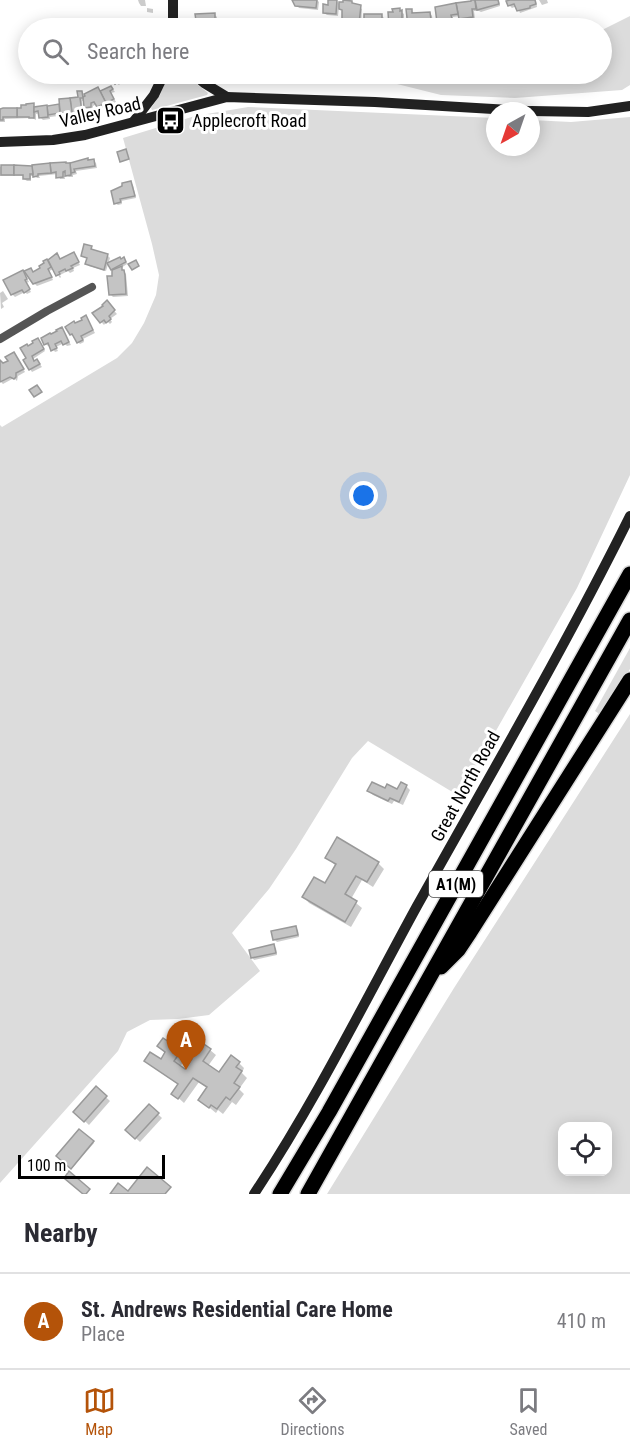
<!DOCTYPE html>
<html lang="en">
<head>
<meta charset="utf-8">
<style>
	:root { --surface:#fff; --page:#f2f2f3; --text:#2b2b33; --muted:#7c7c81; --line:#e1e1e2; --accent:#b45309 }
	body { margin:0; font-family:"Roboto Condensed",sans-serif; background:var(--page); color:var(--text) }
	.controls { position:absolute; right:18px; bottom:18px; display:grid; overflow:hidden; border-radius:12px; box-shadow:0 3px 15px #0003 }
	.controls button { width:54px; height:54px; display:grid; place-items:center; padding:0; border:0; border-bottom:2px solid var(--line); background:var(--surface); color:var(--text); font:30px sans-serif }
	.compass { position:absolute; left:486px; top:102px; width:54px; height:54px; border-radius:50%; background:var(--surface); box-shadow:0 3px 15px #0003; rotate:220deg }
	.scale { position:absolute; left:18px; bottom:15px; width:147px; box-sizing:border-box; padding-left:6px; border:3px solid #000; border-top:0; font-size:16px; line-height:21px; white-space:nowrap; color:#000; -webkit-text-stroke:4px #fff; paint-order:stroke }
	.you { position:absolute; left:364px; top:496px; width:21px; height:21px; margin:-15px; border:4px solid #fff; border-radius:50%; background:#1a73e8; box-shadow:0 0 0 9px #1a73e833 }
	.badge { display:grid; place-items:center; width:39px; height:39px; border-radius:50%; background:var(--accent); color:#fff; font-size:20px; font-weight:700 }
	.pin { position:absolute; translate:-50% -50px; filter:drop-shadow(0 2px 3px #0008) }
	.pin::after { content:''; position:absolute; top:32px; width:21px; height:18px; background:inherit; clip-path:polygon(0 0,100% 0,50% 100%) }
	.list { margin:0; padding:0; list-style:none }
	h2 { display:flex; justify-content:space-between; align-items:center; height:78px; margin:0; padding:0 24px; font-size:26px }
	h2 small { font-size:20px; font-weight:400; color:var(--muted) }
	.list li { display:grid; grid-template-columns:39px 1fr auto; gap:18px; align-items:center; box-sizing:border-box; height:96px; padding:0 24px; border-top:2px solid var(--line) }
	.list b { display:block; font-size:22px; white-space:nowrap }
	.list p { margin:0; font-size:20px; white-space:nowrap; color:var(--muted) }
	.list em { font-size:20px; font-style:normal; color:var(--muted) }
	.icon { flex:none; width:33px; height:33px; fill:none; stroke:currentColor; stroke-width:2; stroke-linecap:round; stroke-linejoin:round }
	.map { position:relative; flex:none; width:630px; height:1194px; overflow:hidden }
	.search { position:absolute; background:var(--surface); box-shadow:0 3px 15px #0003; left:18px; right:18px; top:18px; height:66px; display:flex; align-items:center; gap:15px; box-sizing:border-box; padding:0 21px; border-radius:33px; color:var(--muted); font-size:22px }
	.sheet { height:174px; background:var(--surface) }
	nav { display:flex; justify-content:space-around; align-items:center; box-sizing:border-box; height:84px; border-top:2px solid var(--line); background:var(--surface); font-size:16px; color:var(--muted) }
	nav a { display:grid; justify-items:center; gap:3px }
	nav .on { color:var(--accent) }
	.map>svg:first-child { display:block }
	.green { fill:#dcdcdc; fill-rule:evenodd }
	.shadow { fill:#0003; fill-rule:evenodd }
	.building { fill:#c4c4c4; stroke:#999; stroke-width:1.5; fill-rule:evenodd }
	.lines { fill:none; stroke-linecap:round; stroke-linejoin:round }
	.highway-casing { stroke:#dbdbdb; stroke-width:18 }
	.street { stroke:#555; stroke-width:8 }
	.secondary { stroke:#222; stroke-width:10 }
	.highway { stroke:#000; stroke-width:15 }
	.labels { text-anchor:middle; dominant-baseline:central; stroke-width:6; stroke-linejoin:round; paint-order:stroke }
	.shield { fill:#fff; stroke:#4c4c4c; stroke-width:1.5 }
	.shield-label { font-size:16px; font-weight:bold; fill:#000 }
	.street-label { font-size:18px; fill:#000; stroke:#fff }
	.poi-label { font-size:18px; fill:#000; stroke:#fff; text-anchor:start }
</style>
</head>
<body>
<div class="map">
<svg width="630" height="1194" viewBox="0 0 630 1194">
	<rect width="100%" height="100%" fill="#fff"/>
	<g class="green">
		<polygon points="630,16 630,85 622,90 515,98 441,95 357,74 431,74 499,77 508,74 602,74 602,30"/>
		<polygon points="169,74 186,74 189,78 208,93 207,95 152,110 151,108 160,95"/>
		<polygon points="248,107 495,118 495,147 531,147 531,120 571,122 630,117 630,475 577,588 459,796 368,741 352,758 296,849 269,889 232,933 260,971 209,1015 178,1019 150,1020 127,1032 118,1051 0,1183 0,425 2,427 117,358 132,343 144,323 156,295 159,275 152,244 123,138 195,116"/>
		<polygon points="630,648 630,669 601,715 595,711"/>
		<path d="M 630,714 L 630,1194 L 327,1194 L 454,988 ZM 562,1126 L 608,1126 L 608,1172 L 562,1172 Z"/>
	</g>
	<g class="shadow">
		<polygon points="138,0 145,0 146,6 141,6 139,3"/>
		<polygon points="294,0 317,0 319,2 318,10 299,8"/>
		<polygon points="472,0 499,0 500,6 481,12 479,11 474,11 475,19 463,21 460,16 453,17 453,21 441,24 439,21 437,8 473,2"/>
		<polygon points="516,0 536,0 537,7 520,13 517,6 512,8 509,5"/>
		<polygon points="539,0 547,0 548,3 542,5"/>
		<polygon points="337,1 339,4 352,2 362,9 361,26 352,25 350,21 346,20 343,18 344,12 339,7 338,16 327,15 324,13 329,6"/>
		<polygon points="147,8 153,9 153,13 147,12"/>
		<polygon points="399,10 404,14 404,28 393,28 390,26"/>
		<polygon points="411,10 414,13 430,13 432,16 434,28 411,28 409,27"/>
		<polygon points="214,14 217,17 217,21 215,21 215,28 198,28 197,16"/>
		<polygon points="381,15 384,18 384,27 368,27 365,25"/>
		<polygon points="103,74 129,74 119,85 115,82 112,84 102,75"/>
		<polygon points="246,74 259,74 257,77"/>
		<polygon points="259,74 301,74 301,77 296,76 296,78 262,76"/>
		<polygon points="305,74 326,74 308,79"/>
		<polygon points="111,87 115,92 111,93 116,102 101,109 97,104 93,106 93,109 88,109 86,107 85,100 82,101 83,115 76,116 74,114 50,117 50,119 43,120 40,117 40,113 36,114 36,120 32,118 5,119 5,122 0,122 0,110 23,109 33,105 36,109 60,105 80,98 81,92 84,95 97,89 101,93"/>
		<polygon points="93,160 96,163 97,168 76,171 77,174 73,175 73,177 69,177 64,173 65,179 60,179 58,174 39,176 40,178 37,178 35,176 31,176 31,181 27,181 24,179 24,176 0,176 0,167 32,167 70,164"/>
		<polygon points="131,183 133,185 136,198 121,201 122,204 118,205 115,203"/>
		<polygon points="91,247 93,250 93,251 108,256 110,258 106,271 89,266 87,264 88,259 82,255"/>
		<polygon points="74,254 80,265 73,268 74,271 70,273 68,271 60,275 61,277 60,278 54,269 49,271 53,280 37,286 34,283 34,273 42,269 45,262 59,258 61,261"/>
		<polygon points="126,261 127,264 121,268 126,274 128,296 113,297 110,294 114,277 113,269 110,263"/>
		<polygon points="25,275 29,282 26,283 31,292 27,294 25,292 15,297 12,294"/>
		<polygon points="3,291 8,299 2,303 4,307 1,309 0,293"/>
		<polygon points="107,303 117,314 110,319 112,322 110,324 107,321 104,325 94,314 106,307"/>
		<polygon points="86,317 95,333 83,339 84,342 80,344 71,334 75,324 83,320"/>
		<polygon points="62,329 71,345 67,346 64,343 56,347 58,351 55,352 50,345 48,346 46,344"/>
		<polygon points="40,342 45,351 33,359 35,362 39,363 42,367 32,372 30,369 28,359"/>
		<polygon points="16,356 25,372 18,376 17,381 14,378 3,384 0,381 0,362 4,365"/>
		<polygon points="406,786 410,790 403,805 394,801 392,804 373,795 369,791 398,791"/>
		<polygon points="327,858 378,863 384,869 373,887 362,880 351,899 362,908 351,927 309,903 304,897 325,885 336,866"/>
		<polygon points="295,927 298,930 299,937 277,942 274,939"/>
		<polygon points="273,946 276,948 277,955 254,960 252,957"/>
		<path d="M 159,1046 L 172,1046 L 210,1050 L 216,1055 L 208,1066 L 219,1074 L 239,1063 L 244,1068 L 242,1073 L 247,1078 L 239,1089 L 244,1094 L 236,1105 L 232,1102 L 223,1114 L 218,1110 L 216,1113 L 200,1100 L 208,1088 L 199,1082 L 184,1103 L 173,1093 L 179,1085 L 151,1066 L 146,1061 L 161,1062 L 167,1053 ZM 187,1056 L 193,1060 L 186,1071 L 180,1067 Z"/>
		<polygon points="97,1089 110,1101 89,1125 75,1112"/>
		<polygon points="149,1106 162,1118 140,1142 127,1130"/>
		<polygon points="79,1131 94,1143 72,1168 58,1156"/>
	</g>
	<g class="building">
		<polygon points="292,0 317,0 316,8 295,6"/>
		<polygon points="328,0 337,0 336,14 323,13 323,4 328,5"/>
		<polygon points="343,0 352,1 352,3 361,5 359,24 348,23 348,19 342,19 342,10 339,9 339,2 343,2"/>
		<polygon points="471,0 475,0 476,9 472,9 473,17 459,19 456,3 471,1"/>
		<polygon points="475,0 498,0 499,4 477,10"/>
		<polygon points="510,0 535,0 536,4 530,6 530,8 517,11 514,4 508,6 506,1"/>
		<polygon points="456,3 458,14 451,15 452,19 437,22 435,7"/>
		<polygon points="400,8 400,11 402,10 402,26 389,27 388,12 393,12 392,9"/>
		<polygon points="406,9 412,9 412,13 430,12 432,28 408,27"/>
		<polygon points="215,13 215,19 213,19 214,28 197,28 195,14"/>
		<rect x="364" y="14" width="18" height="11"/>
		<polygon points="101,74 118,74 122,77 115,84 112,80 109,83 100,75"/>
		<polygon points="111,86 113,89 110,91 114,99 106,103 100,91"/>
		<polygon points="98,87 106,103 97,107 94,102 91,103 91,107 84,108 83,97 85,96 84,94"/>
		<polygon points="77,91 82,91 83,98 80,98 82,112 72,114 70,98 78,97"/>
		<polygon points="70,98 72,112 60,113 59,99"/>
		<polygon points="34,103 34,118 29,118 29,117 17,117 17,108 21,108 21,105 26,105 26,104"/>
		<polygon points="59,104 60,113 48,115 47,106"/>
		<polygon points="47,105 48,117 39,118 38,111 34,112 34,107"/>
		<polygon points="3,108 17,108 17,117 3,117 3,120 0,120 0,109"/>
		<polygon points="126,149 129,159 120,162 117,152"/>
		<polygon points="88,158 88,160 94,159 95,166 74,169 75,172 71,173 70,163"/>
		<polygon points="66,162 66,163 70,163 71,175 65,176 65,171 63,172 63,177 56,178 56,172 51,173 50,163"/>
		<polygon points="50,163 51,173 38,174 38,176 33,177 32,165"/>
		<rect x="1" y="165" width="13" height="10"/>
		<polygon points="14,165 32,166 33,174 30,174 30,179 23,179 23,175 14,175"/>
		<polygon points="131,181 135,196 120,199 121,202 114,204 111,191 122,186 122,183"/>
		<polygon points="84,244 92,246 91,249 108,254 104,270 85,264 87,258 81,256"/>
		<polygon points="74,252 79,262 71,266 73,268 66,271 65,269 59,272 60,274 56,276 48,260 57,253 60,259"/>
		<polygon points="120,257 121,259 124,257 126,262 111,270 107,263"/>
		<polygon points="47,259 51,267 48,269 52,277 33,284 24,271 31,268 33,272 40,268 39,266 44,263 43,261"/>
		<polygon points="136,260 139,266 132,270 128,264"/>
		<polygon points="122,266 122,270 124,270 125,275 126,294 109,295 107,276 112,276 112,270"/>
		<polygon points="23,270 27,279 25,280 30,289 24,293 22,290 11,295 3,280"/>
		<polygon points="107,300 115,310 109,316 111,319 106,323 104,320 100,323 92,313 103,306 102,305"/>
		<polygon points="86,315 93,330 81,336 83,340 77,343 72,334 70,335 65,327 74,321 75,323 82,320 81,318"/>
		<polygon points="62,327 69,342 63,345 61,341 55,344 57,348 51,351 48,343 44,345 41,338 50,333 51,334 57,331 56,330"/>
		<polygon points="38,338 44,349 32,356 34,361 37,359 40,364 29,370 23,360 26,358 20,348 27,344 28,346 33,343 32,341"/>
		<polygon points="14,352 24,369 16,373 16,377 14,379 10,377 0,382 0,360 3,363 8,361 5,357"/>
		<polygon points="37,385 42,392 34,397 29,390"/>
		<polygon points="372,782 385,788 387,784 397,789 401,782 407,785 399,802 390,798 388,801 367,791"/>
		<polygon points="337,837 379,862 367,882 356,876 345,894 357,901 345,922 302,897 314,877 325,883 336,864 325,858"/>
		<polygon points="296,926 298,935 273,940 271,931"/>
		<polygon points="274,944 276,953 251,958 249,950"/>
		<path d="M 182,1029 L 211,1049 L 203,1061 L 219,1072 L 231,1055 L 240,1062 L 236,1067 L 242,1071 L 234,1083 L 240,1087 L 230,1100 L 226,1097 L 217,1109 L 211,1105 L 209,1108 L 198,1100 L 207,1087 L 193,1078 L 178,1099 L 171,1094 L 178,1084 L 144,1061 L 150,1052 L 161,1059 L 165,1052 L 157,1046 L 163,1038 L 172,1044 ZM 181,1051 L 192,1059 L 185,1069 L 174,1061 Z"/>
		<polygon points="96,1086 107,1096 84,1122 73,1112"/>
		<polygon points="149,1104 159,1113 135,1139 125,1130"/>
		<polygon points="79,1129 94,1141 71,1169 56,1156"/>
		<polygon points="147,1167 171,1187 165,1194 110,1194 118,1183 128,1191"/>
		<polygon points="69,1171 90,1189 86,1194 83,1194 64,1178"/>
	</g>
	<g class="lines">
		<defs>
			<g id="highway">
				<polyline points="441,967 458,950 470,932 630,680"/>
				<polyline points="280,1194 329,1112 630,574"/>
				<polyline points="308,1194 630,620"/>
			</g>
		</defs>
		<use href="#highway" class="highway-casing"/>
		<polyline class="street" points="0,339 47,311 92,287"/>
		<g class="secondary">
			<polyline points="173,28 173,0"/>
			<polyline points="193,74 204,83 227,97"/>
			<polyline points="531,111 588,112 630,106"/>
			<polyline points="134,121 154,95 164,74"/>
			<polyline points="0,142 53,140 85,135 227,97 375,102 528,111"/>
			<path d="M 254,1194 C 315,1102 364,1003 417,906 C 489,777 564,649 630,516"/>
		</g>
		<use href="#highway" class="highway"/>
	</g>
	<defs>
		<symbol id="bus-square" viewBox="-11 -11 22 22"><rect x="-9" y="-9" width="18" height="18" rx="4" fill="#000" stroke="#fff"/><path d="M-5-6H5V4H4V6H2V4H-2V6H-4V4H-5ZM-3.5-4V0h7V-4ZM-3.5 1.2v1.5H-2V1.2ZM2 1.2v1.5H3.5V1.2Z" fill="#fff"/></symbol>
	</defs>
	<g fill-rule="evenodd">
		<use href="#bus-square" x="154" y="104" width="33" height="33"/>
	</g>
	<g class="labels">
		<rect class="shield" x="429" y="871" width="54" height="26" rx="4.5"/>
		<g class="shield-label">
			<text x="456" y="884">A1(M)</text>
		</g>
		<g class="street-label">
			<text transform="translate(100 112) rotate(-13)">Valley Road</text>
			<text transform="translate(465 786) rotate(-61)">Great North Road</text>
		</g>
		<g class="poi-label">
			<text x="192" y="120">Applecroft Road</text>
		</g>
	</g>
</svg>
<div class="controls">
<button><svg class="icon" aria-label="locate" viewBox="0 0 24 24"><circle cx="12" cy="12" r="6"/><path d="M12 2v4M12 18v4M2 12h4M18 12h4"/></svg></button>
</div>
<svg class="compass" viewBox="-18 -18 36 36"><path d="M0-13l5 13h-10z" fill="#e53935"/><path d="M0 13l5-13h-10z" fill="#7c7c81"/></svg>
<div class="scale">100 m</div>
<div class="you"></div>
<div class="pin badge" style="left:186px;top:1070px">A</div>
<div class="search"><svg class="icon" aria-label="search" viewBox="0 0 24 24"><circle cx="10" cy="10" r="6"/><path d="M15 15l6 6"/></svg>Search here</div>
</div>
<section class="sheet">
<h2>Nearby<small></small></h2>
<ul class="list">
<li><span class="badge">A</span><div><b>St. Andrews Residential Care Home</b><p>Place</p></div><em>410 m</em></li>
</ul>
</section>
<nav>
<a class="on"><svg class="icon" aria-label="map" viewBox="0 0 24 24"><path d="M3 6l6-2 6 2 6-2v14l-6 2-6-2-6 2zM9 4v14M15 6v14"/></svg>Map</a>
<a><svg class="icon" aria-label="directions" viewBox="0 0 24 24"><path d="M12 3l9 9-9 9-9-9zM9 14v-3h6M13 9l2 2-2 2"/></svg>Directions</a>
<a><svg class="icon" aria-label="saved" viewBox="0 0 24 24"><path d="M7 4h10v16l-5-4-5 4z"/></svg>Saved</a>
</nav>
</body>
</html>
